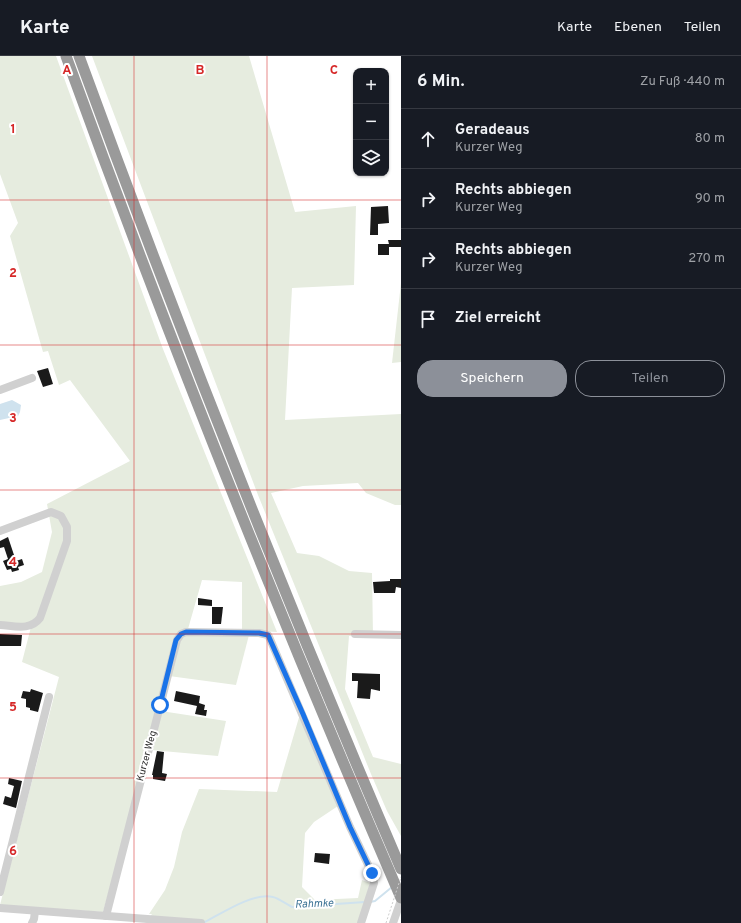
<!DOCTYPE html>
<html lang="de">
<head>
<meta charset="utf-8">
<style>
	:root { --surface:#171b24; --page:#242831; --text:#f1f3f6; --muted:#9ea1a6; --line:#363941; --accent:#8c9099 }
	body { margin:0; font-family:Overpass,sans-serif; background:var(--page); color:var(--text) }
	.controls { position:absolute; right:12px; top:12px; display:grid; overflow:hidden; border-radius:8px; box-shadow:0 1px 3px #0004 }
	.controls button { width:36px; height:36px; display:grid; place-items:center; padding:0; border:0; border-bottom:1px solid var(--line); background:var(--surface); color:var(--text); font:20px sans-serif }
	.stop { position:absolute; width:12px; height:12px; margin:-9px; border:3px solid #1a73e8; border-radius:50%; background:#fff }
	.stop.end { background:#1a73e8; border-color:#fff; box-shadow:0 1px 4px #0008 }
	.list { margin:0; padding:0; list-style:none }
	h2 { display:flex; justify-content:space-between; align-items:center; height:52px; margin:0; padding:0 16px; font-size:17px }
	h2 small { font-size:13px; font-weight:400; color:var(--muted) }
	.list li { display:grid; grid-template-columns:26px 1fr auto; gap:12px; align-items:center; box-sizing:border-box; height:60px; padding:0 16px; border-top:1px solid var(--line) }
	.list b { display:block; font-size:15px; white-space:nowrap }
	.list p { margin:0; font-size:13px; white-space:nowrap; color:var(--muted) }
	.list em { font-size:13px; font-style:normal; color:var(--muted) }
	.actions { display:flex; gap:8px; padding:12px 16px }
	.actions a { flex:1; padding:9px 0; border:1px solid var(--accent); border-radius:16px; text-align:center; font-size:14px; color:var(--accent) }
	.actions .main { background:var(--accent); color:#fff }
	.icon { flex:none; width:22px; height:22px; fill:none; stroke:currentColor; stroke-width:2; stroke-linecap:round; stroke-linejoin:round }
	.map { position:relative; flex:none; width:401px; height:867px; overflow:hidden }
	header { display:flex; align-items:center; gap:24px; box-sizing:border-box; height:56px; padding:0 20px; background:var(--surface); border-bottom:1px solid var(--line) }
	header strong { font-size:19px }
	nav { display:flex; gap:22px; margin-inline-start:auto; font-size:14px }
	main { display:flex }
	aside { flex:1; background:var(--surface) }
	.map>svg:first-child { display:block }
	.green { fill:#e6ecdf }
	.water { fill:#cfe2ee }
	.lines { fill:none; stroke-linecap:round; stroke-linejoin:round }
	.stream { stroke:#cfe2ee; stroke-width:2 }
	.building { fill:#1a1a1a }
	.minor { stroke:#d0d0d0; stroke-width:8 }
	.highway { stroke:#9a9a9a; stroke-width:11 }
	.path-bridge { stroke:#cdcdcd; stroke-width:1; stroke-dasharray:2 2; stroke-linecap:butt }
	.route { stroke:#1a73e8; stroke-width:5 }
	.grid { fill:none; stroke:#d62828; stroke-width:1; stroke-opacity:0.55 }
	.labels { text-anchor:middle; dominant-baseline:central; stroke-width:4; stroke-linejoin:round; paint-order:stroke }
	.street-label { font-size:10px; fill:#333; stroke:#fff }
	.water-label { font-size:11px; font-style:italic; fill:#3f7597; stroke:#fff }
	.grid-label { font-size:13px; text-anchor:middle; font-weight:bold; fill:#d62828; stroke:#fff; stroke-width:4; stroke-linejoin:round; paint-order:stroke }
</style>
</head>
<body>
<header>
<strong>Karte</strong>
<nav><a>Karte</a><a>Ebenen</a><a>Teilen</a></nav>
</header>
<main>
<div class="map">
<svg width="401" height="867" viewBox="0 0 401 867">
	<rect width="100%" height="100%" fill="#fff"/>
	<g class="green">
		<polygon points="0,0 56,0 163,293 277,576 242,574 242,526 202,524 188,573 182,573 103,856 0,849 59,621 22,606 32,567 0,567 0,530 21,526 42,516 52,476 47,448 130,405 70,324 59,329 48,295 43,296 10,180 18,167 0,118"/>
		<polygon points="92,0 249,0 295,156 356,150 354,229 292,232 285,364 401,358 401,449 395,449 366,437 358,427 303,430 271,437 297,497 319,500 349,515 372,517 373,581 349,580 345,633 373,701 401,708 401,780 387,755 371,718 258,439"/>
		<polygon points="401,227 401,306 392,307"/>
		<polygon points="185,579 249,579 236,629 169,620 178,587"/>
		<polygon points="161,655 226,665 218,700 151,694"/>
		<polygon points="300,658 338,750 314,766 305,777 302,831 315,844 358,842 362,824 370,827 359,867 145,867 152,858 149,858 165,834 174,811 182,776 199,733 277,736"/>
	</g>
	<polygon class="water" points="12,344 21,349 20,356 18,360 0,364 0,348"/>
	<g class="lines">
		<g class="stream">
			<polyline points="370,846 375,845 392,831"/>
			<path d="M 203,867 C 221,858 253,836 273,841 C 278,842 286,848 292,851 L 365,846"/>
		</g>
	</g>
	<g class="building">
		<polygon points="388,150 389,167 378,168 378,179 370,179 371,151"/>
		<polygon points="388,184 401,184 401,191 389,191 389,199 378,199 378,188 389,188"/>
		<polygon points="48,312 53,328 43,331 37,315"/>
		<polygon points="8,481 16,505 22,503 24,509 18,511 19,514 12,516 11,513 7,514 3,505 8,503 4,491 0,492 0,485"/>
		<polygon points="390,523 401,523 401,532 396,531 395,537 374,537 373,526 390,525"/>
		<polygon points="198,542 212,544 212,550 198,549"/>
		<polygon points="212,551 223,551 221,568 212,568"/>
		<polygon points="0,578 22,579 21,590 0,590"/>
		<polygon points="352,617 380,618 380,635 371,633 370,643 357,642 358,625 352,625"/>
		<polygon points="31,633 43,637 38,656 30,654 30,652 26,651 26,643 21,642 23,635 30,636"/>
		<polygon points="176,635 200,640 199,647 205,649 204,654 207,654 206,660 195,658 197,650 174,645"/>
		<polygon points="157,695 164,696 162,717 167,718 165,725 153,723 153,719 152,719"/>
		<polygon points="9,722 22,725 16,752 3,748 5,740 11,742 14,730 8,728"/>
		<polygon points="315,797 330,798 329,808 314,806"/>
	</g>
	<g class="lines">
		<g class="minor">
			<polyline points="0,334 32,322"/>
			<path d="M 0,475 L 51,456 L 61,460 L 67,471 L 67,485 L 40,562 C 30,575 15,570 0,569"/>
			<polyline points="355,578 401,579"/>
			<polyline points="0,836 49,641"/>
			<polyline points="0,852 201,867"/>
			<polyline points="106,860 177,584 181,578 186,576 259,577 268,579 270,583 350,771 372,817 374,827 361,867"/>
			<polyline points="32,867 34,863 35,855"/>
			<polyline points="393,867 401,844"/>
		</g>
		<g class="highway">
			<path d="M 66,0 C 169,284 281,564 401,842"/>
			<path d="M 79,0 C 179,274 286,545 401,813"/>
		</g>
		<polyline class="path-bridge" points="386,867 401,821"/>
	</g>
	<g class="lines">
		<polyline class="route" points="160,649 176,584 181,578 186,576 259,577 268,579 303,658 350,771 372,817"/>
	</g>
	<path class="grid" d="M 134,0 L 134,867M 267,0 L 267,867M 0,144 L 401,144M 0,289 L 401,289M 0,434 L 401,434M 0,578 L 401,578M 0,722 L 401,722"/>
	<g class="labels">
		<g class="street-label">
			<text transform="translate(147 700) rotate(-75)">Kurzer Weg</text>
		</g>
		<g class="water-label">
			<text transform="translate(314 848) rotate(-2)">Rahmke</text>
		</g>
	</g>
	<g class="grid-label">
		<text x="67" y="18">A</text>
		<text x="200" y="18">B</text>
		<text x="334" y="18">C</text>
		<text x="13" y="77">1</text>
		<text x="13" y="221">2</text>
		<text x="13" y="366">3</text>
		<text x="13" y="510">4</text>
		<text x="13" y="655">5</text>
		<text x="13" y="799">6</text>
	</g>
</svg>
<div class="controls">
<button>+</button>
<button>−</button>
<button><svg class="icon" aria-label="layers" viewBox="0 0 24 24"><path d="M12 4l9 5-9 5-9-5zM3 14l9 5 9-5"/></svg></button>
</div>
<div class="stop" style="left:160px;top:649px"></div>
<div class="stop end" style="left:372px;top:817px"></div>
</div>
<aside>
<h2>6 Min.<small>Zu Fuß · 440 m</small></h2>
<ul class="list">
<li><svg class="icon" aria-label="ahead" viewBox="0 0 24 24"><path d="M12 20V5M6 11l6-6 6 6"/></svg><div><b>Geradeaus</b><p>Kurzer Weg</p></div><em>80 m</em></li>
<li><svg class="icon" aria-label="right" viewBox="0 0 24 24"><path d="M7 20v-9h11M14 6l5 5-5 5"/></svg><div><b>Rechts abbiegen</b><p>Kurzer Weg</p></div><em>90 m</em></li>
<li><svg class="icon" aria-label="right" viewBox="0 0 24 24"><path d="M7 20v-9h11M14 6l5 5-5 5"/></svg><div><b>Rechts abbiegen</b><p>Kurzer Weg</p></div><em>270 m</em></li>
<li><svg class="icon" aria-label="arrive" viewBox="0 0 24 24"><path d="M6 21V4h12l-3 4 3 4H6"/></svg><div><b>Ziel erreicht</b></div></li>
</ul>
<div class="actions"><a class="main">Speichern</a><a>Teilen</a></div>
</aside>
</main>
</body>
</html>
